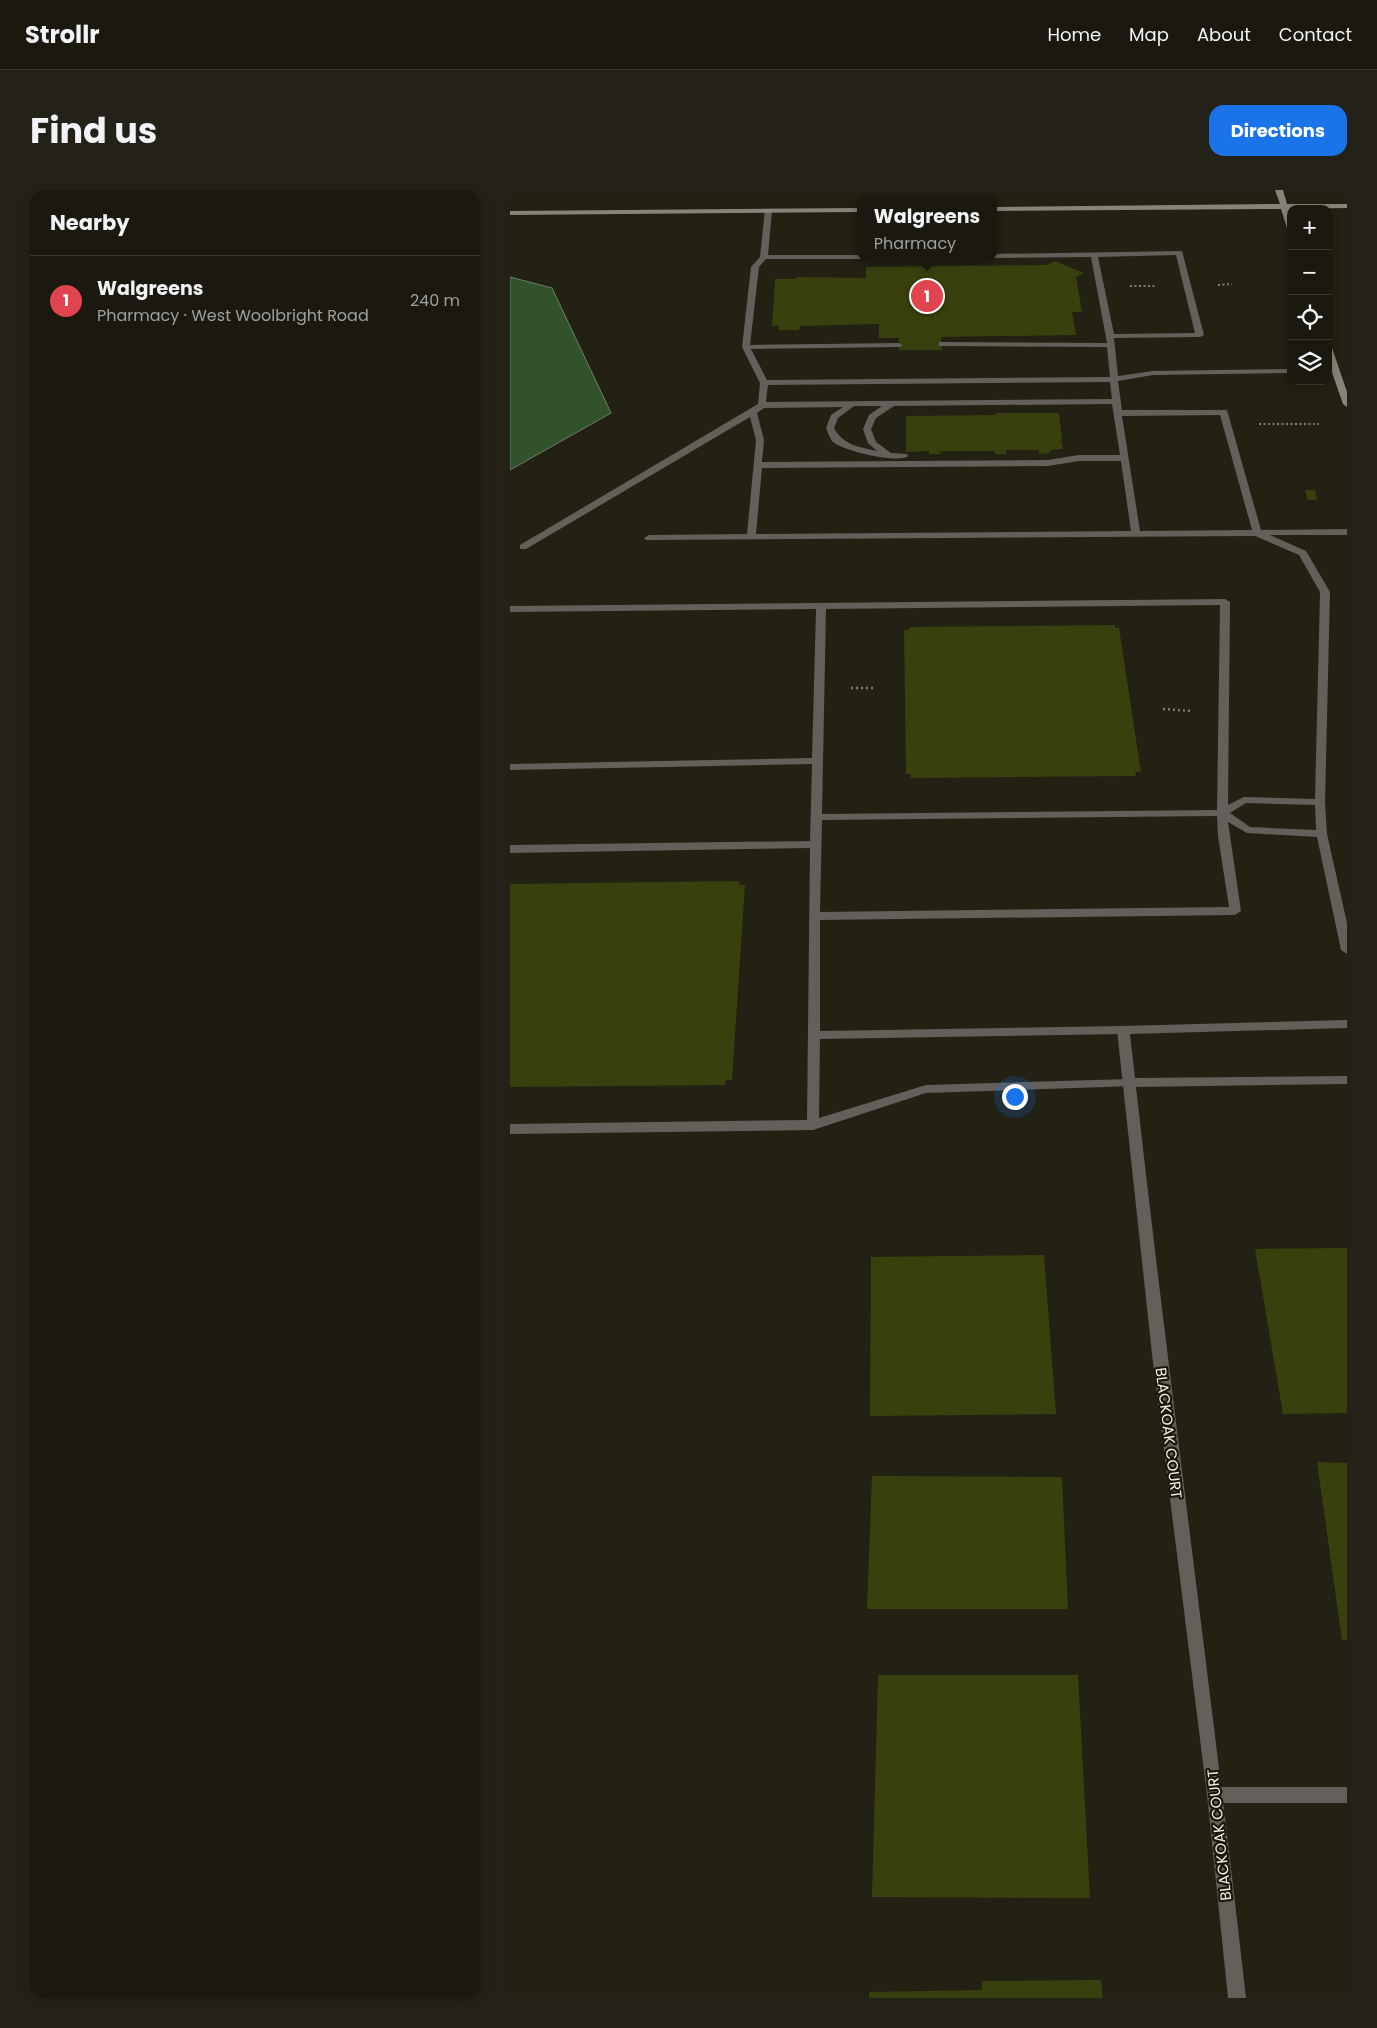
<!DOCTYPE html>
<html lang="en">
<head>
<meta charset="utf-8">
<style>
	:root { --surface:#1a180f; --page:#232118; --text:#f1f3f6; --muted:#9fa09e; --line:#38372f; --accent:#1a73e8 }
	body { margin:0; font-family:Poppins,sans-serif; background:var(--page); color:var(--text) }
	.controls { position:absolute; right:15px; top:15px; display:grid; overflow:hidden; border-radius:10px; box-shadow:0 2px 12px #0003 }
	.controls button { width:45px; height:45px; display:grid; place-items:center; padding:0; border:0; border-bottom:1px solid var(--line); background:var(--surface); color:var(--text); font:25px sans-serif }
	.you { position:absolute; left:504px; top:906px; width:18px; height:18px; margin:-12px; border:4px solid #fff; border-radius:50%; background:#1a73e8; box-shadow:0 0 0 8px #1a73e833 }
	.badge { display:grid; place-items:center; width:32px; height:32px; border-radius:50%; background:var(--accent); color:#fff; font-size:16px; font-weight:700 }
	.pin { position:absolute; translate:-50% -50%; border:2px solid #fff; box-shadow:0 1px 5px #0006 }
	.popup { position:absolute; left:347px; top:6px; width:140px; height:65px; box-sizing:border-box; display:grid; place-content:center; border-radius:10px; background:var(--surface); filter:drop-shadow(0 1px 4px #0005); font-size:16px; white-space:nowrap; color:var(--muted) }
	.popup b { font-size:19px; color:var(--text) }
	.popup::after { content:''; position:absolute; left:50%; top:100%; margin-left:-10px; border:10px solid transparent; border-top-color:var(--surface) }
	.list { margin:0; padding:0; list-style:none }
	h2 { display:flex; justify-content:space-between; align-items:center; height:65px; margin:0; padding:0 20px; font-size:21px }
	h2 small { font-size:16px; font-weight:400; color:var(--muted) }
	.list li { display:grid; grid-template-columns:32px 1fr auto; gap:15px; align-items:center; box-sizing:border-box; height:90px; padding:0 20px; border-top:1px solid var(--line) }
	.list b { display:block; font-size:19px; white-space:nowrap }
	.list p { margin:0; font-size:16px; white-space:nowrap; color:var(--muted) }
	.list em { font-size:16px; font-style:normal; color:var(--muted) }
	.icon { flex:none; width:28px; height:28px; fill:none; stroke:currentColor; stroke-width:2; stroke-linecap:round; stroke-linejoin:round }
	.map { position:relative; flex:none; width:837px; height:1808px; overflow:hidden; border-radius:15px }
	header { display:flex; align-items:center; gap:30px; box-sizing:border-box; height:70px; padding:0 25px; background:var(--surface); border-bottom:1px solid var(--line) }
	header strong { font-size:24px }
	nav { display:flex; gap:28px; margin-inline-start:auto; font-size:18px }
	.intro { display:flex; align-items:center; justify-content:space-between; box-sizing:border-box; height:120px; padding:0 30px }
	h1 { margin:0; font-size:35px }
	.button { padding:12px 22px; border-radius:15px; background:var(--accent); color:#fff; font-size:18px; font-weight:700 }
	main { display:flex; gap:30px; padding:0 30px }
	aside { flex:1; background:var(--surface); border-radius:15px; box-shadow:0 2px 12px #0003 }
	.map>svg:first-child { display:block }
	.water { fill:#32522c; stroke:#6c8164 }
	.building { fill:#38400d }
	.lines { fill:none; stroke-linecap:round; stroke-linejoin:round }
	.path-far1 { stroke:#807e73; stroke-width:2; stroke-dasharray:2 2.5; stroke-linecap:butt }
	.path { stroke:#807e73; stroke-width:2.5; stroke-dasharray:2 3; stroke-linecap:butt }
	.lane { fill:#635f5a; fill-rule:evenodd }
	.street { fill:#635f5a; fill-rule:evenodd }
	.secondary { fill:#8a837b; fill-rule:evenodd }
	.labels { text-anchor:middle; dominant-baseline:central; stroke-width:4.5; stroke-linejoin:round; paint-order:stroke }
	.street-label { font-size:15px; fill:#f2f0e8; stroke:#1a170b }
</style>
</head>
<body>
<header>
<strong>Strollr</strong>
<nav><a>Home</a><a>Map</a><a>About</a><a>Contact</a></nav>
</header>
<div class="intro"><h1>Find us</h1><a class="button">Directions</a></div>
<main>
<aside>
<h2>Nearby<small></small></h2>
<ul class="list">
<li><span class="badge" style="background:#e0444e">1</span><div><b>Walgreens</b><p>Pharmacy · West Woolbright Road</p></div><em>240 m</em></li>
</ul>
</aside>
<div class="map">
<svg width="837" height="1808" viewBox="0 0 837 1808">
	<rect width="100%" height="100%" fill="#232014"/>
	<polygon class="water" points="0,87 42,98 101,223 0,280"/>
	<g class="building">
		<polygon points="545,71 574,83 566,87 572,122 562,122 566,145 431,147 432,160 389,160 389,148 369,148 369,134 290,136 289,140 269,140 269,136 262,136 265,89 286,89 286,87 356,88 356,77 536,75"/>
		<polygon points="486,223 549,223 552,250 548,252 552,252 553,259 540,260 540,263 529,264 529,260 496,260 496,264 485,264 485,261 430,261 431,264 419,264 419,261 396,262 396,226 486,225"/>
		<polygon points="795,300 805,300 807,310 798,310"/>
		<polygon points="605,435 605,438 609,438 631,582 625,582 626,586 401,588 401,584 396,584 394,440 399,440 399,437"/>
		<polygon points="230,691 229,695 235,695 222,890 216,890 215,895 0,897 0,694"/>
		<polygon points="837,1058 837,1223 773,1224 745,1059"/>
		<polygon points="534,1065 546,1224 360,1226 361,1067"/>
		<polygon points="807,1272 837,1273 837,1450 832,1450"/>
		<polygon points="362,1286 552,1287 558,1419 357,1419"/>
		<polygon points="368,1485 568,1485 580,1708 362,1707"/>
		<polygon points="591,1790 593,1808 359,1808 359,1802 472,1800 472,1791"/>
	</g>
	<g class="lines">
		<g class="path-far1">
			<polyline points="708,95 722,94"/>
			<polyline points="620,96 646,96"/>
			<polyline points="749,234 809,234"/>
		</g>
		<g class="path">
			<polyline points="341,498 365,498"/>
			<polyline points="653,519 682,521"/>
		</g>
		<g class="lane">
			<path d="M 255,19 L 262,21 L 258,65 L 351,65 L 351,67 L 355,67 L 351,69 L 256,69 L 249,77 L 240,155 L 389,153 L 393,155 L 389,157 L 241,159 L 257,190 L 600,187 L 597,157 L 429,156 L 429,152 L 432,152 L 597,153 L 581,67 L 480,68 L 483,67 L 483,64 L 672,61 L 694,145 L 690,147 L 604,148 L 608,186 L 643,181 L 781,179 L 781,183 L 643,185 L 608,191 L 612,220 L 717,220 L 751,340 L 837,339 L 837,345 L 760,345 L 796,361 L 820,402 L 815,612 L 817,644 L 837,733 L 837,764 L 831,760 L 807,647 L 737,643 L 718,632 L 731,721 L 725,725 L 310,730 L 310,841 L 613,836 L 619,840 L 613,844 L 310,849 L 309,928 L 416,895 L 620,889 L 624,890 L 626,893 L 624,896 L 416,903 L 303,940 L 0,944 L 0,934 L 297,930 L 300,658 L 0,663 L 0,655 L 300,651 L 302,574 L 0,580 L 0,574 L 302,568 L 306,419 L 0,422 L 0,416 L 715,409 L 720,412 L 718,615 L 734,607 L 805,609 L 810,402 L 789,365 L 745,346 L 136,350 L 134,348 L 139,345 L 237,344 L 246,250 L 240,227 L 16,359 L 10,359 L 10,355 L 248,214 L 250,193 L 232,157 L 241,77 L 250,67 ZM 666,65 L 685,143 L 604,144 L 588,67 ZM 600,192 L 602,209 L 256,212 L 258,195 ZM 602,214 L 610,265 L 569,265 L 538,270 L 252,272 L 254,250 L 247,223 L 254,218 L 333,217 L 321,225 L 316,238 C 318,242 320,249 323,252 C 334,261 388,274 398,266 L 397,264 L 381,263 L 366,252 L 361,239 L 366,228 L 384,216 ZM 344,216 L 372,216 L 359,225 L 353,239 L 358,253 L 367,261 C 349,257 333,255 324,238 L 328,228 ZM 710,225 L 742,340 L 630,341 L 612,226 ZM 569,271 L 611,271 L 621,341 L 246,344 L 252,278 L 538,276 ZM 710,415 L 707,620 L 312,624 L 316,419 ZM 736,613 L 805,615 L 806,640 L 740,637 L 720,623 ZM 707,626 L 708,646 L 719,717 L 310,722 L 312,630 Z"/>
			<polygon points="705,1597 837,1597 837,1613 705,1613 699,1611 697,1605 699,1599"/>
		</g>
		<path class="street" d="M 837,830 L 837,838 L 620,844 L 625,888 L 837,886 L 837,894 L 626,897 C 660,1201 702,1504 736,1808 L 718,1808 L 697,1605 L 642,1164 L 607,840 L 613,836 Z"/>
		<g class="secondary">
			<polygon points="765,0 773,0 777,14 837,14 837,18 779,19 781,40 777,38 771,19 483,21 483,17 770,14"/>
			<polygon points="351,18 351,22 0,25 0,21"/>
			<polygon points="818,156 822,158 837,202 837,217 833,214 818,171"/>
		</g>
	</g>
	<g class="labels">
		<g class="street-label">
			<text transform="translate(659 1243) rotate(83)">BLACKOAK COURT</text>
			<text transform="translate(709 1645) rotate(-96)">BLACKOAK COURT</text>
		</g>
	</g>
</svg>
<div class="controls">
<button>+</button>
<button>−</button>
<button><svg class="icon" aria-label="locate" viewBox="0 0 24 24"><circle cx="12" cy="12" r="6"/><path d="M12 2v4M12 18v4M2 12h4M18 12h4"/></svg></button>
<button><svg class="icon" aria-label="layers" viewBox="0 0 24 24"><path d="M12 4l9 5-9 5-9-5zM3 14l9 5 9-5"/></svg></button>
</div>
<div class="you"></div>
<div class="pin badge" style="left:417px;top:106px;background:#e0444e">1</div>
<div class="popup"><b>Walgreens</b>Pharmacy</div>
</div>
</main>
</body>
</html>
